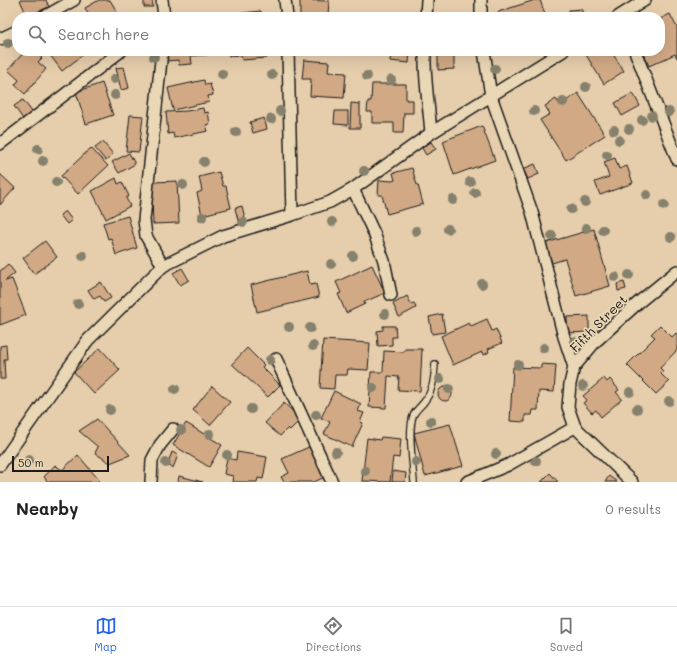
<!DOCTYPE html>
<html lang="en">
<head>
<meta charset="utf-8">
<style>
	:root { --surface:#fff; --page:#f2f2f2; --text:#222; --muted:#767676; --line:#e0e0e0; --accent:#2563eb }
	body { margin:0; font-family:Mali,sans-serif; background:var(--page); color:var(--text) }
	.scale { position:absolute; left:12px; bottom:10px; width:97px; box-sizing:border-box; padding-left:4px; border:2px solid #1c1c1c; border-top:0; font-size:11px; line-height:14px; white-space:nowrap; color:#1c1c1c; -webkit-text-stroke:3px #ead7b5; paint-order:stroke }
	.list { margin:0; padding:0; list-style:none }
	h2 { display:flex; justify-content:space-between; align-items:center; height:52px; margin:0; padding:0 16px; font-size:17px }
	h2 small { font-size:13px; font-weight:400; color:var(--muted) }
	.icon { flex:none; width:22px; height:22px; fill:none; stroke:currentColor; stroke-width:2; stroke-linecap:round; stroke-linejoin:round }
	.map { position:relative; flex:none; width:677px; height:482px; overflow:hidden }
	.search { position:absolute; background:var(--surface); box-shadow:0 4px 16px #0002; left:12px; right:12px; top:12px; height:44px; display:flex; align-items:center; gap:10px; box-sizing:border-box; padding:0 14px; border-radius:16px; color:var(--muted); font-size:15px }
	.sheet { height:124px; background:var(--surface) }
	nav { display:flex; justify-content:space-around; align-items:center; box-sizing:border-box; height:56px; border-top:1px solid var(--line); background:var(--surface); font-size:11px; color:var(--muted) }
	nav a { display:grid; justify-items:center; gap:2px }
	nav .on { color:var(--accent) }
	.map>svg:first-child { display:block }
	.building { fill:#d2a985; stroke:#1c1c1c }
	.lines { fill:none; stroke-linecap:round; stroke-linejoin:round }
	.lane-casing { stroke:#1c1c1c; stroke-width:8 }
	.street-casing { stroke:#1c1c1c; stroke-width:14 }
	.lane { stroke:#ead7b5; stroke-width:5.5 }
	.street { stroke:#ead7b5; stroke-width:11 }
	.tree { fill:#85816c }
	.labels { text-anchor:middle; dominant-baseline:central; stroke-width:3.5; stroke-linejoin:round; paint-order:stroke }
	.street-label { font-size:13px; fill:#1c1c1c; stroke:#ead7b5 }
</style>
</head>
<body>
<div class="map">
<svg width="677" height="482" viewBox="0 0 677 482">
	<rect width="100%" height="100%" fill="#e6ceac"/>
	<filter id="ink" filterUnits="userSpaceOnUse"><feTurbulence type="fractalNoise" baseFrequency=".025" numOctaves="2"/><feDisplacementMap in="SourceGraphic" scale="8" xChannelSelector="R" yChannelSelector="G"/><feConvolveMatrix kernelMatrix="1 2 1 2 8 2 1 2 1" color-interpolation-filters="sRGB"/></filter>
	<g filter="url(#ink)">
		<g class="building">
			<polygon points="20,0 46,0 49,7 27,16"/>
			<polygon points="99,0 110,0 120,17 90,17 85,8"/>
			<polygon points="144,0 152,0 153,7 144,7"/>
			<polygon points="300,0 329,1 328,15 343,15 343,17 300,17"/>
			<polygon points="535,0 540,0 546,17 500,17 498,12"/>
			<polygon points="582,9 582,17 569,17 569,10"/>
			<polygon points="261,11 261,17 242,17 242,13"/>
			<polygon points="670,14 676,26 677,26 677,58 675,54 649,66 642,51 660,51 660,19"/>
			<polygon points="25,51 34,51 42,58 38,62 46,69 25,94 15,85 19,80 8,70"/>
			<polygon points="47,51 88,51 62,71"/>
			<polygon points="167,51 207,51 207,55 191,56 192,64 179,65 178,60 167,61"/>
			<polygon points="228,51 267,51 267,58 242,60 241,55 229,56"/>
			<polygon points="391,51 410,51 409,63 390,61"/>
			<polygon points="438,51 450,51 450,53 454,53 454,69 438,70"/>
			<polygon points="592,51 611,51 624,71 604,84 586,55"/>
			<polygon points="304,60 329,62 328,72 346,73 344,98 310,96 311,79 302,79"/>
			<polygon points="124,67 129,88 121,90 116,68"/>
			<polygon points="204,80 205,85 210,84 213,95 208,96 209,102 173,110 168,88"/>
			<polygon points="102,83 113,115 86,124 76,92"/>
			<polygon points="372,84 406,84 406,100 413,100 413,113 404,113 403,133 394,133 394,123 372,123 372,112 367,112 368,101 371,101"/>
			<polygon points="578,93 605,135 566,160 540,120 550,114 545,106 556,99 560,105"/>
			<polygon points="633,93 640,106 622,116 615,103"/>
			<polygon points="23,100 33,113 23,119 14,106"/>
			<polygon points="351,103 360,104 360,128 350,128"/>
			<polygon points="203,108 204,113 208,112 210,124 206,125 208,131 174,138 173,133 168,134 166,112 187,111"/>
			<polygon points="335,111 348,111 348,125 334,124"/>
			<polygon points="130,115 143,116 139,152 126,151"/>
			<polygon points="264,118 267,129 253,133 250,122"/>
			<polygon points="482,126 495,160 454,175 443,141"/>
			<polygon points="103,142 113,154 106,161 95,148"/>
			<polygon points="431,142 436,149 426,155 422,148"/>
			<polygon points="91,148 108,166 78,194 61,176"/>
			<polygon points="129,153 135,164 119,173 112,162"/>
			<polygon points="615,158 619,169 627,166 633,183 600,195 595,182 609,177 604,162"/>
			<polygon points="535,164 539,174 528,179 523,169"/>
			<polygon points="412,168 417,185 418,185 423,204 387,214 382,195 378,195 379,180 392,181 395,180 393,173"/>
			<polygon points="219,172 223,186 226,186 231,208 202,215 197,193 202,191 199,177"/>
			<polygon points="0,174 15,188 0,205"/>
			<polygon points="116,178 118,184 122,182 129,196 126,198 130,206 106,219 92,191"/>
			<polygon points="177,181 179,223 153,224 152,198 153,198 153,182"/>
			<polygon points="242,206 245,218 238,220 235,208"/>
			<polygon points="65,211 72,220 67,224 60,215"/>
			<polygon points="128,216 137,248 116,255 111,238 108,239 103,223"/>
			<polygon points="594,229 610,286 576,296 565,259 552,263 546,243"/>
			<polygon points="45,241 57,257 34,274 23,258"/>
			<polygon points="8,264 15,273 5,281 12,279 26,315 0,325 0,271"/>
			<polygon points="372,265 385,293 364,302 365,304 346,313 338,294 341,293 336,282"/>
			<polygon points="182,268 189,280 180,285 173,273"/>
			<polygon points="307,271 310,285 316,284 319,297 257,312 251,285"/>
			<polygon points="101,282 111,298 104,302 100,296 94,299 88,290"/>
			<polygon points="624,282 626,289 618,291 617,284"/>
			<polygon points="407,296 411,304 414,303 416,308 399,317 393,304"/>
			<polygon points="442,314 445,332 432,334 429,317"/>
			<polygon points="589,316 589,332 567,333 567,317"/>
			<polygon points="487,319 492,331 496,329 502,343 488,349 489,352 484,355 482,352 453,365 441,336 469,323 471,326"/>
			<polygon points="660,325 672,337 676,333 677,334 677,350 660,368 663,371 661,374 669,382 656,394 627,365 655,337 651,334"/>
			<polygon points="383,326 395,326 396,337 392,337 392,345 378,346 377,331 383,330"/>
			<polygon points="323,340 370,343 368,370 348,369 347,375 335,375 334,389 320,388"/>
			<polygon points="6,345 7,359 4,359 5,379 0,379 0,346"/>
			<polygon points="100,348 120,370 94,394 74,372"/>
			<polygon points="247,348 264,365 262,367 280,385 268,397 232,364"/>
			<polygon points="405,349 422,349 420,391 398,390 399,377 388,376 386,408 369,407 371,372 383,372 384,351 404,352"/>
			<polygon points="541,364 556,365 554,392 539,391 538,410 533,410 532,415 525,415 525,422 510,421 513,367 541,368"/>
			<polygon points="604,378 607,382 610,379 619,390 616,392 622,399 601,417 596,410 592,413 583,403 587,400 583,396"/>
			<polygon points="212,386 230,402 210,425 193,410"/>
			<circle cx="445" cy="394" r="7"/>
			<polygon points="334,391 361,404 358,411 364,413 360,422 363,423 352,447 324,434 330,422 321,418"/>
			<polygon points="284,403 301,419 290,430 288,428 280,436 265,423"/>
			<polygon points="97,419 130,455 110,463 95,453 98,447 79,431"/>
			<polygon points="186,423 222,445 209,467 173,445"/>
			<polygon points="450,424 463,466 425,476 414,433"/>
			<polygon points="381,437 401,439 399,458 393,457 390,482 362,481 367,438 380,440"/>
			<polygon points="311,446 327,476 314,482 284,482 281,477 289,473 282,459"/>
			<polygon points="172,452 178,455 173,468 167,465"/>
			<polygon points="237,452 267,457 263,479 258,478 257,482 232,482 233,476 224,474 227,458 236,460"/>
			<polygon points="78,455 99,480 97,482 48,482 44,477 55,465 62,470"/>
			<polygon points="393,471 406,473 405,482 392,482"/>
			<polygon points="550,473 558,482 541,482"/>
			<polygon points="179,476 203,482 178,482"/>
			<polygon points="609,476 617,482 605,482"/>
		</g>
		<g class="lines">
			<defs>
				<path id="lane" d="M 414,482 C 413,466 407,427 414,414 C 416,410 421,406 424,402 C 433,391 434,379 435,364"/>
				<g id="street">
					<polyline points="162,0 164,17"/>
					<polyline points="285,0 287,17"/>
					<polyline points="481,0 481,17"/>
					<polyline points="44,17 74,0"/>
					<polyline points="426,17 427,0"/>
					<polyline points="618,17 645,0"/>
					<polyline points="0,39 17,31"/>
					<polyline points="162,51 144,220 146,236 163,266"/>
					<polyline points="288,51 292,215"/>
					<path d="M 425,51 C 424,78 429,106 431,133"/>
					<polyline points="484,51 491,96 532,212 564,337 574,367"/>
					<polyline points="635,51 677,159"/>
					<polyline points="0,144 72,89 121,51"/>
					<polyline points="353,189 374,233 384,261 391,295"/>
					<polyline points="276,359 332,482"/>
					<polyline points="0,465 88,340 163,266 223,236 292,215 330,202 353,189 431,133 563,51"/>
					<polyline points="151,482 152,460 160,445 173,429"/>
					<polyline points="467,482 508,465 575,427"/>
					<polyline points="632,482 575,427 568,407 570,384 574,367 595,342 639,302 677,271"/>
				</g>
			</defs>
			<use href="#lane" class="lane-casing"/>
			<use href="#street" class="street-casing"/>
			<use href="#lane" class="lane"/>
			<use href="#street" class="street"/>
		</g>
		<g class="tree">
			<circle cx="8" cy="43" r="5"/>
			<circle cx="154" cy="57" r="5"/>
			<circle cx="495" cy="69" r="5"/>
			<circle cx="222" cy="74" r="5"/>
			<circle cx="272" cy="75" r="5"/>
			<circle cx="367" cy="76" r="5"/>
			<circle cx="114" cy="79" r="5"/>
			<circle cx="391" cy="80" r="5"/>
			<circle cx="586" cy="87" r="5"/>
			<circle cx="115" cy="95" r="5"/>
			<circle cx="563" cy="102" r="5"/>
			<circle cx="280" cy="111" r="5"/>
			<circle cx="534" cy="111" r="5"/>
			<circle cx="669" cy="112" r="5"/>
			<circle cx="652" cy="116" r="5"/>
			<circle cx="271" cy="119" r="5"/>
			<circle cx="642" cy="120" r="5"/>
			<circle cx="629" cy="129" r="5"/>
			<circle cx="614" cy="130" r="5"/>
			<circle cx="236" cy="132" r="5"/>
			<circle cx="619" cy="140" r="5"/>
			<circle cx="38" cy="149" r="5"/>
			<circle cx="607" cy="155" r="5"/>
			<circle cx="43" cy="161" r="5"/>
			<circle cx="204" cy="162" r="5"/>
			<circle cx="364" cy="171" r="5"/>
			<circle cx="56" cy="182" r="5"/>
			<circle cx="470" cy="182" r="5"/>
			<circle cx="183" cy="185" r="5"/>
			<circle cx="475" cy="193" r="5"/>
			<circle cx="647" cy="195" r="5"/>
			<circle cx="453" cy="200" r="5"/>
			<circle cx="585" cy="202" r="5"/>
			<circle cx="664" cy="205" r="5"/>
			<circle cx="571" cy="209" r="5"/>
			<circle cx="202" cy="217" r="5"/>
			<circle cx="243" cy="222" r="5"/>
			<circle cx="332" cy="222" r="5"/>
			<circle cx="586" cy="228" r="5"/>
			<circle cx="448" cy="229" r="5"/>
			<circle cx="603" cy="230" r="5"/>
			<circle cx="416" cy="231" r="5"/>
			<circle cx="552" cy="236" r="5"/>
			<circle cx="671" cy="237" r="5"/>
			<circle cx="83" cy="256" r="5"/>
			<circle cx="353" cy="256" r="5"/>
			<circle cx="331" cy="264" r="5"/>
			<circle cx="629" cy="275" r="5"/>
			<circle cx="615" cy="277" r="5"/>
			<circle cx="482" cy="284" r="5"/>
			<circle cx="78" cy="304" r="5"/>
			<circle cx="385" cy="314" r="5"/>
			<circle cx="289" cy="327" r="5"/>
			<circle cx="310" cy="328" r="5"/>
			<circle cx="574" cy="342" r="5"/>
			<circle cx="313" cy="346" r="5"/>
			<circle cx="544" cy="348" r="5"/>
			<circle cx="270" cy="360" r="5"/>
			<circle cx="518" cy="365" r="5"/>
			<circle cx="440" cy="379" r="5"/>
			<circle cx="583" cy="386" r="5"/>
			<circle cx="373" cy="388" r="5"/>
			<circle cx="175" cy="389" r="5"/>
			<circle cx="449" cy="389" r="5"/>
			<circle cx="630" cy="392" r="5"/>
			<circle cx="669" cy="401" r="5"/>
			<circle cx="251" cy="409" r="5"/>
			<circle cx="637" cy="409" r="5"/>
			<circle cx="110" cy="410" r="5"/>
			<circle cx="316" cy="415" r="5"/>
			<circle cx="431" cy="421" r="5"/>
			<circle cx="181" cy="430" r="5"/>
			<circle cx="210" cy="434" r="5"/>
			<circle cx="336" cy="452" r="5"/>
			<circle cx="496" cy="454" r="5"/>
			<circle cx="227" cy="455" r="5"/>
			<circle cx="29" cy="460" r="5"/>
			<circle cx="536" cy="461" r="5"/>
			<circle cx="416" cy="462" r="5"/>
			<circle cx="166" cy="463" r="5"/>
			<circle cx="365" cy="471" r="5"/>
		</g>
	</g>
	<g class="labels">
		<g class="street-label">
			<text transform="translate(598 323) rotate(-45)">Fifth Street</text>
		</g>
	</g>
</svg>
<div class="scale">50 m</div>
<div class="search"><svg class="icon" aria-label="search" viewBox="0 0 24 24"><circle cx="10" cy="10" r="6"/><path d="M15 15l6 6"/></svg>Search here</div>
</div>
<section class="sheet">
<h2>Nearby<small>0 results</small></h2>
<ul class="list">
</ul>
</section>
<nav>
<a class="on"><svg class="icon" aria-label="map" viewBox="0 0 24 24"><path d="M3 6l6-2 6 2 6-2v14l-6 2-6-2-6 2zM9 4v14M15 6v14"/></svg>Map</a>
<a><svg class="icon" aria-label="directions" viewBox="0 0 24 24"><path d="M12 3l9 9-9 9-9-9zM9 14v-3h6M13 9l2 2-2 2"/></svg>Directions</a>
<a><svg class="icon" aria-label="saved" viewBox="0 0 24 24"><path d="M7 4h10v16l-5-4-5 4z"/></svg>Saved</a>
</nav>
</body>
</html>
